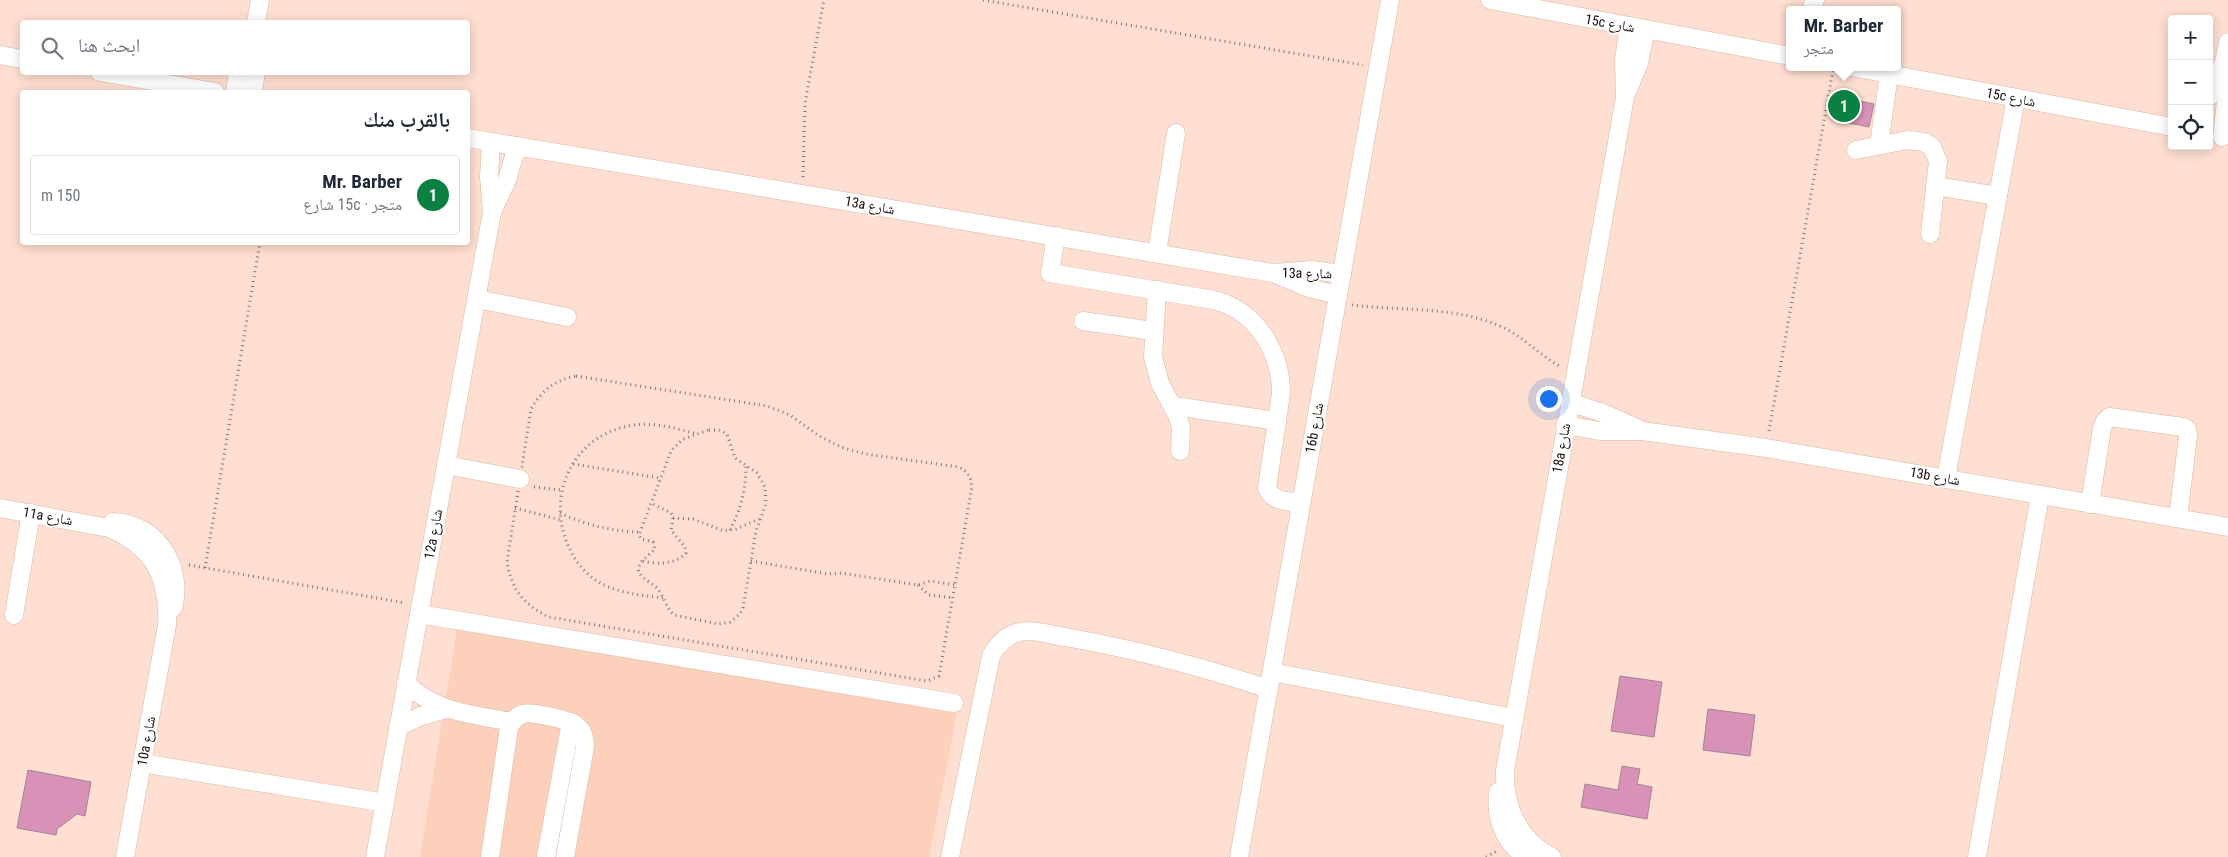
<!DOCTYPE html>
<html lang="ar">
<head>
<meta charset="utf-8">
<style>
	:root { --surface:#fff; --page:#f2f2f3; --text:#1f2937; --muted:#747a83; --line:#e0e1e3; --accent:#0b8043 }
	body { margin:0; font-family:"Roboto Condensed","Noto Naskh Arabic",sans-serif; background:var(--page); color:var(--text); direction:rtl }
	.controls { position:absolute; right:15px; top:15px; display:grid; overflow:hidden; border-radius:5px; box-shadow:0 2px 12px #0003 }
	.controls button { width:45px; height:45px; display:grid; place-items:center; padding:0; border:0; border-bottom:1px solid var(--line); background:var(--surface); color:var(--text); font:25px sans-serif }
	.you { position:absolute; left:1548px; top:398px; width:18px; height:18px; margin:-12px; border:4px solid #fff; border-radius:50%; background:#1a73e8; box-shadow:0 0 0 8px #1a73e833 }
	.badge { display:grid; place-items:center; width:32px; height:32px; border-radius:50%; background:var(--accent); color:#fff; font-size:16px; font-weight:700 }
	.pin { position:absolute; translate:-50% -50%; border:2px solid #fff; box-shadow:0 1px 5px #0006 }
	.popup { position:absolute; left:1786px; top:6px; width:115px; height:65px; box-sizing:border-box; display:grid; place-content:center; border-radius:5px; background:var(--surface); filter:drop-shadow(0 1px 4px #0005); font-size:16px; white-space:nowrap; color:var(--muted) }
	.popup b { font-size:19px; color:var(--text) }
	.popup::after { content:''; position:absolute; left:50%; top:100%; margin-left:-10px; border:10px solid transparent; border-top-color:var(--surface) }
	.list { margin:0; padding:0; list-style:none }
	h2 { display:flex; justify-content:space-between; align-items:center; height:65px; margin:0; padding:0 20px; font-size:21px }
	h2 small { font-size:16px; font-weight:400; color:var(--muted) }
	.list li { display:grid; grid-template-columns:32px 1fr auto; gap:15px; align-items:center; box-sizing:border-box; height:80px; margin:0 10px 10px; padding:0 10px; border:1px solid var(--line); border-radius:5px }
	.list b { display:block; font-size:19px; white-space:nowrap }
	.list p { margin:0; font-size:16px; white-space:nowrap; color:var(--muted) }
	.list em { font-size:16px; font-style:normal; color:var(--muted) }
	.icon { flex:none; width:28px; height:28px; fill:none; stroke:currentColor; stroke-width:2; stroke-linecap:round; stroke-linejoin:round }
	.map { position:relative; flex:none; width:2228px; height:857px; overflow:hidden; direction:ltr }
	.search { position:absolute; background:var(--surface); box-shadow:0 2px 12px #0003; left:20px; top:20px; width:450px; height:55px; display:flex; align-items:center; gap:12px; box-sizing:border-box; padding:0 18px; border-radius:5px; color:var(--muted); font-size:19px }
	.panel { position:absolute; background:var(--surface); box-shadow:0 2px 12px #0003; left:20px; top:90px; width:450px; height:155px; border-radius:5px; direction:rtl }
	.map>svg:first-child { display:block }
	.built { fill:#fcd0bb }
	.building { fill:#d892b8; stroke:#a68495 }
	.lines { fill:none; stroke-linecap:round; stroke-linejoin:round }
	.minor-casing { stroke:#dab6a5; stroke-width:19 }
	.path { stroke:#8a746a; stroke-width:3; stroke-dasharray:1 4; stroke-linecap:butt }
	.minor { stroke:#fff; stroke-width:18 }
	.labels { text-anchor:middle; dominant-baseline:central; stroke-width:4; stroke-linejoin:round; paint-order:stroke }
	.street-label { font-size:14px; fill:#180c06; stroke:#fff }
</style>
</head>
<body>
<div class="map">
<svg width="2228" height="857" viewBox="0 0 2228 857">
	<rect width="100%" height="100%" fill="#fedfd1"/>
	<polygon class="built" points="458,623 957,713 929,857 420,857"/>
	<g class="building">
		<polygon points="1839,97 1874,104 1869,127 1834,120"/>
		<polygon points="1620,676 1662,682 1654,737 1611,731"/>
		<polygon points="1708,709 1755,715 1750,756 1703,750"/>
		<polygon points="1622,766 1640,769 1637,784 1652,787 1647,819 1581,807 1585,784 1618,790"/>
		<polygon points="28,770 91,782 85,816 77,814 57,829 56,835 17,828"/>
	</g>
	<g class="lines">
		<defs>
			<g id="minor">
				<polyline points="1490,0 1790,56"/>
				<polyline points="1811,10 1815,0"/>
				<polyline points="256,22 260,0"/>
				<polyline points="0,55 22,59"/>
				<polyline points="1851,67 2172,127"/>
				<polyline points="100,72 215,92"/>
				<polyline points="235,92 238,72"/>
				<polyline points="253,92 256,72"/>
				<polyline points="1627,92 1639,63 1646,29"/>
				<polyline points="2209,97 2224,62 2228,42"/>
				<polyline points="2222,137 2226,101 2224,62"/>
				<polyline points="468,138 1273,273 1312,270 1342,274"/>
				<polyline points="1879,145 1889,74"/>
				<polyline points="1856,150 1908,140 1924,142 1932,147 1938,161 1930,234"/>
				<polyline points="1935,186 1998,196"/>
				<polyline points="492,212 507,180 517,146"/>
				<path d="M 1056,236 L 1050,273 L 1214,300 C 1257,311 1281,352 1281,394 L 1267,488 C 1272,502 1288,501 1301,503"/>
				<polyline points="1157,253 1176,133"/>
				<polyline points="1278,275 1309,288 1338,295"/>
				<polyline points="1157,290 1153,357 1160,383 1178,417 1181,428 1180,451"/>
				<polyline points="477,299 567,317"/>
				<polyline points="1083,321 1153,331"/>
				<polyline points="1569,402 1603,413 1639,429"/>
				<polyline points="1174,406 1277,421"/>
				<polyline points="1565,425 1600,431 1642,431 1766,448 2228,527"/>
				<polyline points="446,465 520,479"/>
				<polyline points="1946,478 2016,98"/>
				<polyline points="2090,504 2102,428 2105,421 2109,417 2183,427 2187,429 2188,436 2178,518"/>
				<path d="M 0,508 L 109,528 C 154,547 169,577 167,625 L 125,857"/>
				<path d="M 113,522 C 157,523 184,567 173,608"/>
				<polyline points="419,614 954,703"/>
				<polyline points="14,615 31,513"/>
				<polyline points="1272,672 1514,718"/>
				<path d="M 406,683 C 436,713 472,714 512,722"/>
				<polyline points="398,727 421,716 446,709"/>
				<polyline points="142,763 385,803"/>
				<path d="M 1498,792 C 1495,817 1504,844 1527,857"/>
				<polyline points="375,857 492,212 489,177 491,142"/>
				<path d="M 490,857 L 509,728 C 512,721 516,716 523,714 C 531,711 570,720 577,726 C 584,731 585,739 585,747 L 565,857"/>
				<polyline points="546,857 571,722"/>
				<path d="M 950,857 L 991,656 C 997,645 1004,637 1016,633 C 1031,628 1050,635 1065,637 C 1134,649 1202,667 1269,689"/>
				<polyline points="1239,857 1390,0"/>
				<path d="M 1552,857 C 1518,840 1504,807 1505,771 L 1625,97 L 1624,60 L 1629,26"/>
				<polyline points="1977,857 2040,495"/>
			</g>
		</defs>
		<use href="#minor" class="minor-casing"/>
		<g class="path">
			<polyline points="983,0 1363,65"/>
			<polyline points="803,177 805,103 824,0"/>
			<path d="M 1352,305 C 1401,311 1454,306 1500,326 C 1523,336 1539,355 1561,367"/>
			<path d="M 576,376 L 767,406 L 790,415 L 819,436 L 841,447 L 865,454 L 959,467 C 968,472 971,477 972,487 L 939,676 L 927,681 L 549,617 C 524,605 511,589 507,562 L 531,409 C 542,390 555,380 576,376 Z"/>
			<path d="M 709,430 L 719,430 L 727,434 L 735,458 L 757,473 L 765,487 L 766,504 L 756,531 L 743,608 L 740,614 L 730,622 L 718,624 L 674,615 C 666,608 664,596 657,588 C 650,581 640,579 638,568 L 642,561 L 655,549 L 653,542 L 641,539 L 639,535 L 671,451 L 683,439 Z"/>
			<polyline points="1769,431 1833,70"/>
			<polyline points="573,464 660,478"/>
			<polyline points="534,487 561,490"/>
			<polyline points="515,508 561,520"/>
			<path d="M 560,513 C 586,525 611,531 639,532"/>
			<polyline points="673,518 693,519 724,531 736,529 759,519"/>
			<path d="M 730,530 C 741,509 746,489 746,466"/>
			<path d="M 643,561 C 657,565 676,564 686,553 L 685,547 L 671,530 L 673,518 L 671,513 L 651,503"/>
			<polyline points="751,561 828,574 841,573 918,585 931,581 956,585"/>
			<polyline points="189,565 405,603"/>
			<polyline points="205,568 260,242"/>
			<polyline points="918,585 929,595 954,598"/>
			<path d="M 663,598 C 640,595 616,593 597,581 C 583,572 573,558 567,543 C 546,490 576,433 634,425 C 655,422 677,429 698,434"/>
			<polyline points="1486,857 1497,851"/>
		</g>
		<use href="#minor" class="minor"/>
	</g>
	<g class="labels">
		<g class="street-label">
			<text transform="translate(1610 23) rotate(10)">15c شارع</text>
			<text transform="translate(2011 97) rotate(11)">15c شارع</text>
			<text transform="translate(870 205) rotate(10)">13a شارع</text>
			<text transform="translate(1307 273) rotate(1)">13a شارع</text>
			<text transform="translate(1314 428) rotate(-80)">16b شارع</text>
			<text transform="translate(1561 448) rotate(-80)">18a شارع</text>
			<text transform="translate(1935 476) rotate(10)">13b شارع</text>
			<text transform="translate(48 516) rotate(10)">11a شارع</text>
			<text transform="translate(433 534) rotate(-80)">12a شارع</text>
			<text transform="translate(146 741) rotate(-80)">10a شارع</text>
		</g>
	</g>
</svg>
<div class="controls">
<button>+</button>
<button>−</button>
<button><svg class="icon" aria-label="locate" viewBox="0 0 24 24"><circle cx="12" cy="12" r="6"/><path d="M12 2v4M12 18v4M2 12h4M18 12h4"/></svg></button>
</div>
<div class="you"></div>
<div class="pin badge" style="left:1844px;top:106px">1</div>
<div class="popup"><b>Mr. Barber</b>متجر</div>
<div class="search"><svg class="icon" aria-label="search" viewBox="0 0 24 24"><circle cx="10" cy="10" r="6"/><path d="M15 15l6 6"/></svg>ابحث هنا</div>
<section class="panel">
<h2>بالقرب منك<small></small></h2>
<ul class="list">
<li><span class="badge">1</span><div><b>Mr. Barber</b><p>متجر · 15c شارع</p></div><em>150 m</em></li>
</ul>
</section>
</div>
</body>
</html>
